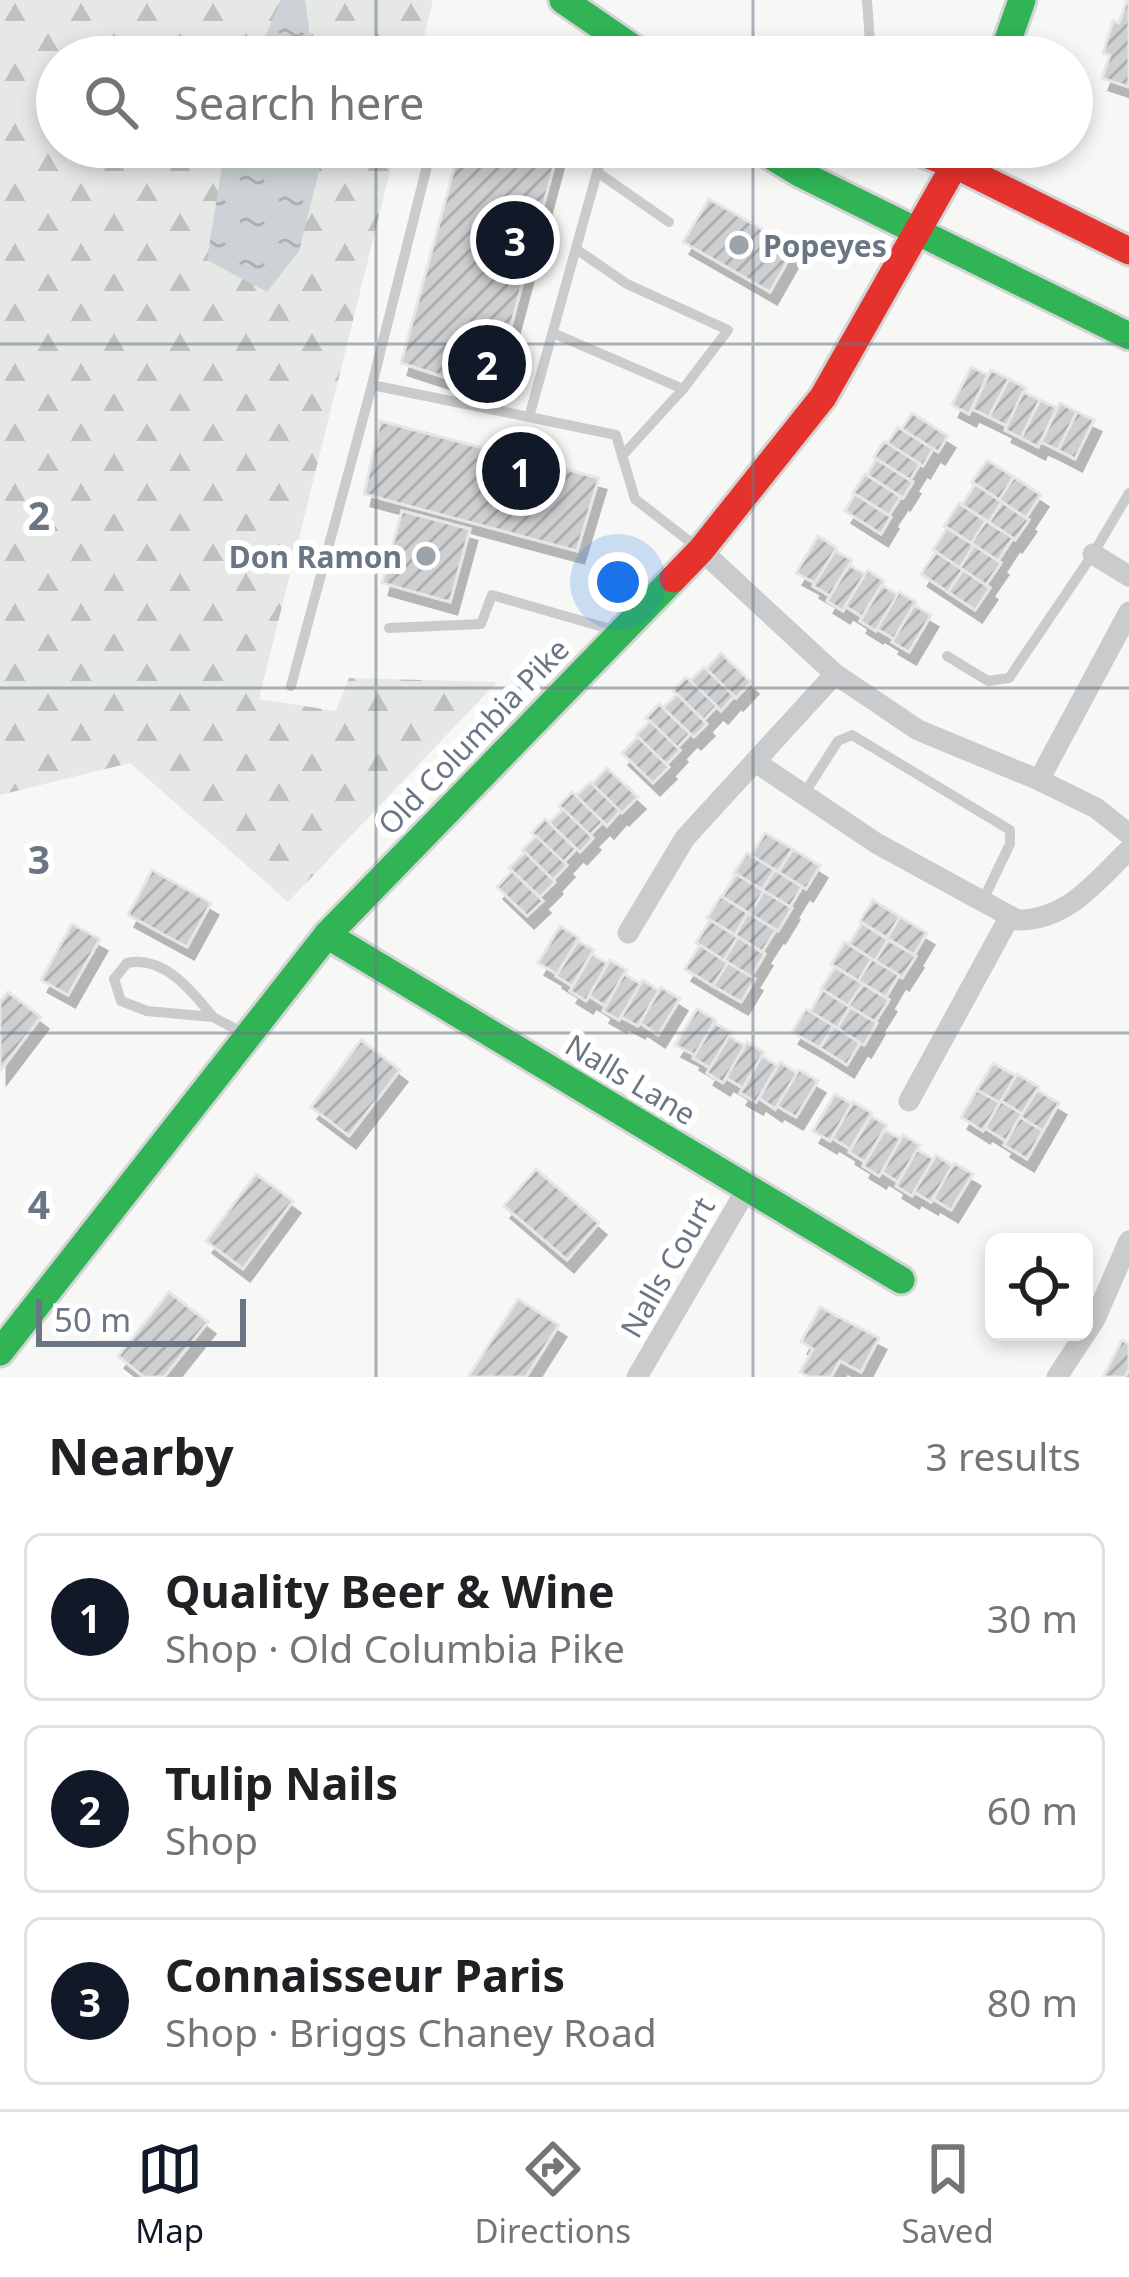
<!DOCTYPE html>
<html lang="en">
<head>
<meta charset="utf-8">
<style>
	:root { --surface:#fff; --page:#f6f6f6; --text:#202124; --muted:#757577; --line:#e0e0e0; --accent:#111827 }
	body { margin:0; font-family:"Noto Sans",sans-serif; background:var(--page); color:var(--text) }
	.controls { position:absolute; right:36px; bottom:36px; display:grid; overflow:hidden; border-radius:18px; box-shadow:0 6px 18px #0003 }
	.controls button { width:108px; height:108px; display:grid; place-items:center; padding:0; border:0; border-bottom:3px solid var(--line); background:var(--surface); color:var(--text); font:60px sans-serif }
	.scale { position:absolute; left:36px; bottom:30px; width:210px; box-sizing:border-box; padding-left:12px; border:6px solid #6a7683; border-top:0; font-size:33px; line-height:42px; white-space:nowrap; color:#6a7683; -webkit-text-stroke:9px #fff; paint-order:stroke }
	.you { position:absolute; left:618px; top:582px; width:42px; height:42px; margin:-30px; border:9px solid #fff; border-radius:50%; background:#1a73e8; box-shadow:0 0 0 18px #1a73e833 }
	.badge { display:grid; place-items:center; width:78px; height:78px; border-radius:50%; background:var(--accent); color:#fff; font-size:39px; font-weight:700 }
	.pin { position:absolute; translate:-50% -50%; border:6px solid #fff; box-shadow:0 3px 12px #0006 }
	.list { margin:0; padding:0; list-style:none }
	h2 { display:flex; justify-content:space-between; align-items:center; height:156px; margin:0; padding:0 48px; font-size:51px }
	h2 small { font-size:39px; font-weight:400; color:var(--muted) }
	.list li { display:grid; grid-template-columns:78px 1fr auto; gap:36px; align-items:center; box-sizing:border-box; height:168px; margin:0 24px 24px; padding:0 24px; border:3px solid var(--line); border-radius:18px }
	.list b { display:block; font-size:45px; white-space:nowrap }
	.list p { margin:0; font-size:39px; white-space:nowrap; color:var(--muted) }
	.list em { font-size:39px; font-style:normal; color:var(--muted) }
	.icon { flex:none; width:66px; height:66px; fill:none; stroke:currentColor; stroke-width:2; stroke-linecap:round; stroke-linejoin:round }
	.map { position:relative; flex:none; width:1129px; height:1377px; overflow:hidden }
	.search { position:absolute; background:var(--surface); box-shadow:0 6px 18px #0003; left:36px; right:36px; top:36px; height:132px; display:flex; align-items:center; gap:30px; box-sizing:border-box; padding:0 42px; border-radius:66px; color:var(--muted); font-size:45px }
	.sheet { height:732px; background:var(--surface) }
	nav { display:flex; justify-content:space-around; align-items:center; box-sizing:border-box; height:168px; border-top:3px solid var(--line); background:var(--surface); font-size:33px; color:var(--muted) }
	nav a { display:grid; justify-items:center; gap:6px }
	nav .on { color:var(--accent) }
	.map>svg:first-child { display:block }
	.forest { fill:url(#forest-firs) }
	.water { fill:url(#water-ripples) }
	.building { fill:url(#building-hatch); stroke:#e6e6e6; stroke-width:3; filter:url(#shadow) }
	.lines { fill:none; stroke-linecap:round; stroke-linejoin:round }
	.fast-casing { stroke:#d3d4d4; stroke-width:33 }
	.jam-casing { stroke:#d3d4d4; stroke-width:33 }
	.lane { stroke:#cacbcc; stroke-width:10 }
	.street { stroke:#cacbcc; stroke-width:21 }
	.fast { stroke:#30b455; stroke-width:27 }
	.jam { stroke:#e5322d; stroke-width:27 }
	.grid { fill:none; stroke:#6a7683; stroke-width:3; stroke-opacity:0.55 }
	.poi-dot { fill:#9ba3ab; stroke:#fff; stroke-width:4.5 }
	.labels { text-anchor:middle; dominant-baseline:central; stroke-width:12; stroke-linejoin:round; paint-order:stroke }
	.poi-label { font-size:30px; font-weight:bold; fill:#6a7683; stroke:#fff; text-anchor:start }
	.street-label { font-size:30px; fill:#6a7683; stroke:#fff }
	.grid-label { font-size:39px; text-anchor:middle; font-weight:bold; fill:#6a7683; stroke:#fff; stroke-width:12; stroke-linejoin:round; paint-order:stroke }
</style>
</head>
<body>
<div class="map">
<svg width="1129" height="1377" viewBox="0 0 1129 1377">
	<defs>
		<pattern id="forest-firs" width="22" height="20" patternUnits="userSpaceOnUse" patternTransform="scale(3)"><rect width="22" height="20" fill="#e5e8e4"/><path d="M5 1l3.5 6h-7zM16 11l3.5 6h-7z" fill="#bec1be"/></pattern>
		<pattern id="water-ripples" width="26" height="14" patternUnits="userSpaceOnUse" patternTransform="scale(3)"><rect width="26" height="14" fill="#ccd2d5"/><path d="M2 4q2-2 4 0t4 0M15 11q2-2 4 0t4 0" fill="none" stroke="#aaafb2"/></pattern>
		<pattern id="building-hatch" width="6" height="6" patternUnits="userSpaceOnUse" patternTransform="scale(3)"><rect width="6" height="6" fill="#cecfd0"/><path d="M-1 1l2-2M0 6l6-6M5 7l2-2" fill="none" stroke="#abadae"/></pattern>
		<filter id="shadow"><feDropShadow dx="7" dy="12" stdDeviation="0" flood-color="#0004"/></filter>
	</defs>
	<rect width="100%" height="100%" fill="#f7f7f6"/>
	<polygon class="forest" points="0,0 433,0 419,57 57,57 57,147 396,147 259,699 336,711 349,678 497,682 288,902 130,763 0,795"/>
	<g class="water">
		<polygon points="281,0 305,0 313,57 256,57"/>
		<polygon points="225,147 325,147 299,251 267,292 207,260"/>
	</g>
	<g class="building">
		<polygon points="1127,0 1129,0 1129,87 1102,78 1110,55 1103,53 1113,21 1119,23"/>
		<polygon points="460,147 559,147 493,393 401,363"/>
		<polygon points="709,199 795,248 770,292 683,242"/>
		<polygon points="971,367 988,375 969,414 952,405"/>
		<polygon points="991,370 1009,379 989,417 972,409"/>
		<polygon points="1009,379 1026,388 1007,426 989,417"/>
		<polygon points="1023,392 1040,400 1021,438 1005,430"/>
		<polygon points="1040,400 1057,408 1038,447 1021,438"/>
		<polygon points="1060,403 1077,412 1058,450 1041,442"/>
		<polygon points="1077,412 1094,420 1075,459 1058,450"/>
		<polygon points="912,413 948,436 938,452 902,429"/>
		<polygon points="380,421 599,478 577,551 364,494"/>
		<polygon points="898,427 933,449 923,466 887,444"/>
		<polygon points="884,441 920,464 910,480 874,457"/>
		<polygon points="876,459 913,482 903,498 867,475"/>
		<polygon points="987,460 1014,477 999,500 972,482"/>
		<polygon points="865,474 901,497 889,515 853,493"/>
		<polygon points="1014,477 1041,495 1026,518 999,500"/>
		<polygon points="975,484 1002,502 989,522 962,505"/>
		<polygon points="855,494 891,517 881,534 845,511"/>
		<polygon points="1002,502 1029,520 1015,540 989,522"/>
		<polygon points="959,503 986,521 971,543 944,526"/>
		<polygon points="402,511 470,529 450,602 382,583"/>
		<polygon points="986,521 1013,538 998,561 971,543"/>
		<polygon points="947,528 974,545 960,568 933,550"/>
		<polygon points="818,536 837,548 815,583 796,573"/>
		<polygon points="974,545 1001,563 986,585 960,568"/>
		<polygon points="835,551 852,560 830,596 813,586"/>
		<polygon points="936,552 963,570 948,592 921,574"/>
		<polygon points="849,565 865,574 843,611 827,601"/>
		<polygon points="868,570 884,581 862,617 845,606"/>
		<polygon points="963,570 990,588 975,610 948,592"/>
		<polygon points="882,585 898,595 876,631 860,621"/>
		<polygon points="899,592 916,602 894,639 877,629"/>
		<polygon points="914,605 931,615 909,652 892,642"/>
		<polygon points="721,653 751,682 736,698 706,669"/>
		<polygon points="704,667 734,696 721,711 690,681"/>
		<polygon points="686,677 717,706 704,720 673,691"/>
		<polygon points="677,694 707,724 694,737 663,708"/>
		<polygon points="659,704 690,734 677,748 646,718"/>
		<polygon points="650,721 680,750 666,765 636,735"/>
		<polygon points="638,737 669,767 653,783 622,753"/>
		<polygon points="607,768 638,797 622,813 592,784"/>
		<polygon points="590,782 620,811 607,826 576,796"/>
		<polygon points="572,792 603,822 590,835 559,806"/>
		<polygon points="563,809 593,838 580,852 549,823"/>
		<polygon points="545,819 576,849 563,863 532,833"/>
		<polygon points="765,833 793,849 778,872 751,856"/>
		<polygon points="536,836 567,865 553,880 522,850"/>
		<polygon points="793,849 820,866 806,889 778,872"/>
		<polygon points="525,852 555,882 540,897 509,868"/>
		<polygon points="747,853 775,870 762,890 734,873"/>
		<polygon points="152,870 211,903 187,947 128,915"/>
		<polygon points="775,870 802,887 790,907 762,890"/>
		<polygon points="512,871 543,901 527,916 497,887"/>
		<polygon points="736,874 764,891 750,914 722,897"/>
		<polygon points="764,891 792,908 778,931 750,914"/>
		<polygon points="721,896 748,913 735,935 707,918"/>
		<polygon points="873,900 900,917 887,938 860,921"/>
		<polygon points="748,913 776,930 762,952 735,935"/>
		<polygon points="900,917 927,933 914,955 887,938"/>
		<polygon points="710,920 738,937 724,960 696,943"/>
		<polygon points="862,923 888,940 875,961 849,944"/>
		<polygon points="72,924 100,939 68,995 41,980"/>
		<polygon points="560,926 579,938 557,974 538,963"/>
		<polygon points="738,937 765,954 751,977 724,960"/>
		<polygon points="888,940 916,956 902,978 875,961"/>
		<polygon points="578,941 594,950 572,986 556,976"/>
		<polygon points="845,942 872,959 858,981 831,964"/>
		<polygon points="700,945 728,963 713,986 685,969"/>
		<polygon points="592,954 608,964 586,1001 570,991"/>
		<polygon points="872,959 899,975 886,997 858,981"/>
		<polygon points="610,960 627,970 605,1006 589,996"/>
		<polygon points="728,963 755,979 741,1002 713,986"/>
		<polygon points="835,967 863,984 848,1006 821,989"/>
		<polygon points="624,974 641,984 619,1020 603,1011"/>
		<polygon points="643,980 659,991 638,1026 621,1017"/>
		<polygon points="863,984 889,1000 875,1022 848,1006"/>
		<polygon points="661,987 680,999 658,1035 640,1023"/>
		<polygon points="823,990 850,1007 837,1029 810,1012"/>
		<polygon points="8,992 41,1017 0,1071 0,1002"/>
		<polygon points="850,1007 877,1023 864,1045 837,1029"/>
		<polygon points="697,1009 716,1020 695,1055 675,1045"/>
		<polygon points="806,1009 834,1026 820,1048 792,1032"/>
		<polygon points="714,1023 732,1032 710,1068 693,1058"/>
		<polygon points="834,1026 860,1043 847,1065 820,1048"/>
		<polygon points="729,1036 745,1046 723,1083 707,1073"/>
		<polygon points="361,1040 400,1070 349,1136 311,1107"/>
		<polygon points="747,1042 764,1052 743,1088 726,1078"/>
		<polygon points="762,1056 778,1066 756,1102 740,1093"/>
		<polygon points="780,1062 797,1073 775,1109 759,1098"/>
		<polygon points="993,1063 1016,1076 1000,1103 977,1090"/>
		<polygon points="799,1070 818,1081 796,1117 777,1106"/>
		<polygon points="1017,1074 1039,1087 1022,1114 1001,1101"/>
		<polygon points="977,1090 1000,1103 983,1131 961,1117"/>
		<polygon points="1037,1090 1059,1103 1043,1131 1020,1117"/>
		<polygon points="835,1094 852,1104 830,1141 813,1131"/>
		<polygon points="1001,1101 1022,1114 1006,1141 985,1128"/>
		<polygon points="853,1102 872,1113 850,1149 832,1138"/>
		<polygon points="871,1116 887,1125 865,1162 849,1152"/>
		<polygon points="1020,1117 1043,1131 1027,1159 1004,1145"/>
		<polygon points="885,1130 901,1139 879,1176 863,1166"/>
		<polygon points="903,1135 920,1145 898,1182 882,1172"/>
		<polygon points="917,1150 934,1159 912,1196 896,1186"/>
		<polygon points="936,1155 953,1166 931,1202 914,1192"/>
		<polygon points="954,1163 973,1174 951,1210 933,1199"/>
		<polygon points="536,1169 599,1223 567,1260 504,1206"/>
		<polygon points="256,1174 293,1201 243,1269 206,1241"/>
		<polygon points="169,1292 208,1322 164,1377 144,1377 118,1356"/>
		<polygon points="518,1299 559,1325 526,1377 468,1377"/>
		<polygon points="820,1307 879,1338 861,1372 840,1361 831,1377 809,1377 800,1372 813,1349 801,1342"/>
		<polygon points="1122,1340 1129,1344 1129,1369 1125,1377 1103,1377"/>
	</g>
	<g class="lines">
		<defs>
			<g id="fast">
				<polyline points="563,0 646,57"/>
				<polyline points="1002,57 1022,0"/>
				<polyline points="756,147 801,174 1129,336"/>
				<polyline points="327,935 901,1280"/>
				<polyline points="0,1352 327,935 673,579"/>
			</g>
			<g id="jam">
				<polyline points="907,147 957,166 1129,251"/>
				<polyline points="673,579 701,550 823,397 965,147"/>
			</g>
		</defs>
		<use href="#fast" class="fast-casing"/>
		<use href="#jam" class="jam-casing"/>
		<g class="lane">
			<polyline points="867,0 871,57"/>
			<polyline points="612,147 600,162 529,417 616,435 635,499 698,548"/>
			<polyline points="597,172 669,222"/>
			<polyline points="576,249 627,284 728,330 683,389"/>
			<polyline points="553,333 683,389 622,456"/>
			<polyline points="372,385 429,158"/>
			<polyline points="389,628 481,624 492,595 617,631"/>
			<polyline points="947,656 988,681 1009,678 1093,554 1129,493"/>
			<polyline points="291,686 372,385 529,417"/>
			<polyline points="804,794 838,741 852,735 1010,830 1010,844 983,900"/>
			<path d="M 213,1017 C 192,991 164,955 127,963 L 114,979 L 121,1001 L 147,1011 L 213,1017 L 245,1034"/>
		</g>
		<g class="street">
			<polyline points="701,550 835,674 918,730 1039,780 1096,808 1129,834"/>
			<polyline points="1093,554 1129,576"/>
			<path d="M 757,763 L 876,843 L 1017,920 C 1067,921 1095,882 1129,850"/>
			<polyline points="1039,780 1129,612"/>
			<polyline points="628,933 685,838 835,674"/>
			<polyline points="909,1101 1010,916"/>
			<polyline points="637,1377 748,1187"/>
			<polyline points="1057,1377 1095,1319 1129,1241"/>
		</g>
		<use href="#fast" class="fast"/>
		<use href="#jam" class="jam"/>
	</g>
	<path class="grid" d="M 376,0 L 376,57M 753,0 L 753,57M 376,147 L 376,1377M 753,147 L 753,1377M 0,344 L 1129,344M 0,688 L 1129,688M 0,1033 L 1129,1033"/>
	<g class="poi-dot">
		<circle cx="739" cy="245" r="12"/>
		<circle cx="426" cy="556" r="12"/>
	</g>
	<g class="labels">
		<g class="poi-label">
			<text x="763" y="245">Popeyes</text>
			<text x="402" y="556" text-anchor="end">Don Ramon</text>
		</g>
		<g class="street-label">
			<text transform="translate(473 736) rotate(-46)">Old Columbia Pike</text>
			<text transform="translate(631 1079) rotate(31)">Nalls Lane</text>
			<text transform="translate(667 1267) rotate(-60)">Nalls Court</text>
		</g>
	</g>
	<g class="grid-label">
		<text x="39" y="530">2</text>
		<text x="39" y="874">3</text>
		<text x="39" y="1219">4</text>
	</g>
</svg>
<div class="controls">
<button><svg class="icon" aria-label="locate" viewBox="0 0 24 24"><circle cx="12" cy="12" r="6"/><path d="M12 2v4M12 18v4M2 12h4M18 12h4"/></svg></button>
</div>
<div class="scale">50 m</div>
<div class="you"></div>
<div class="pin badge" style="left:521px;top:471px">1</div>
<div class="pin badge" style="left:487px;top:364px">2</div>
<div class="pin badge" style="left:515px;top:240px">3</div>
<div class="search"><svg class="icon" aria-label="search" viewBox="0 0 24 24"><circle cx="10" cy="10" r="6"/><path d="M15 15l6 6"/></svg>Search here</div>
</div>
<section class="sheet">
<h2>Nearby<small>3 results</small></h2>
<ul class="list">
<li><span class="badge">1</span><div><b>Quality Beer &amp; Wine</b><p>Shop · Old Columbia Pike</p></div><em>30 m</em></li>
<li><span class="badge">2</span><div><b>Tulip Nails</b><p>Shop</p></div><em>60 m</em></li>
<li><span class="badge">3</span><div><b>Connaisseur Paris</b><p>Shop · Briggs Chaney Road</p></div><em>80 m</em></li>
</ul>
</section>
<nav>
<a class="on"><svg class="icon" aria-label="map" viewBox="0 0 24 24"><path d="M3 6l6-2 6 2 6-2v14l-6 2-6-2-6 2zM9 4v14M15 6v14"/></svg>Map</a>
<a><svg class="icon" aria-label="directions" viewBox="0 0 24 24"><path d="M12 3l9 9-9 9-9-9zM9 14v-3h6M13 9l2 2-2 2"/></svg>Directions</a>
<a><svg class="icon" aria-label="saved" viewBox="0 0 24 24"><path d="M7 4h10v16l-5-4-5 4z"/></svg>Saved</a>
</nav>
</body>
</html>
